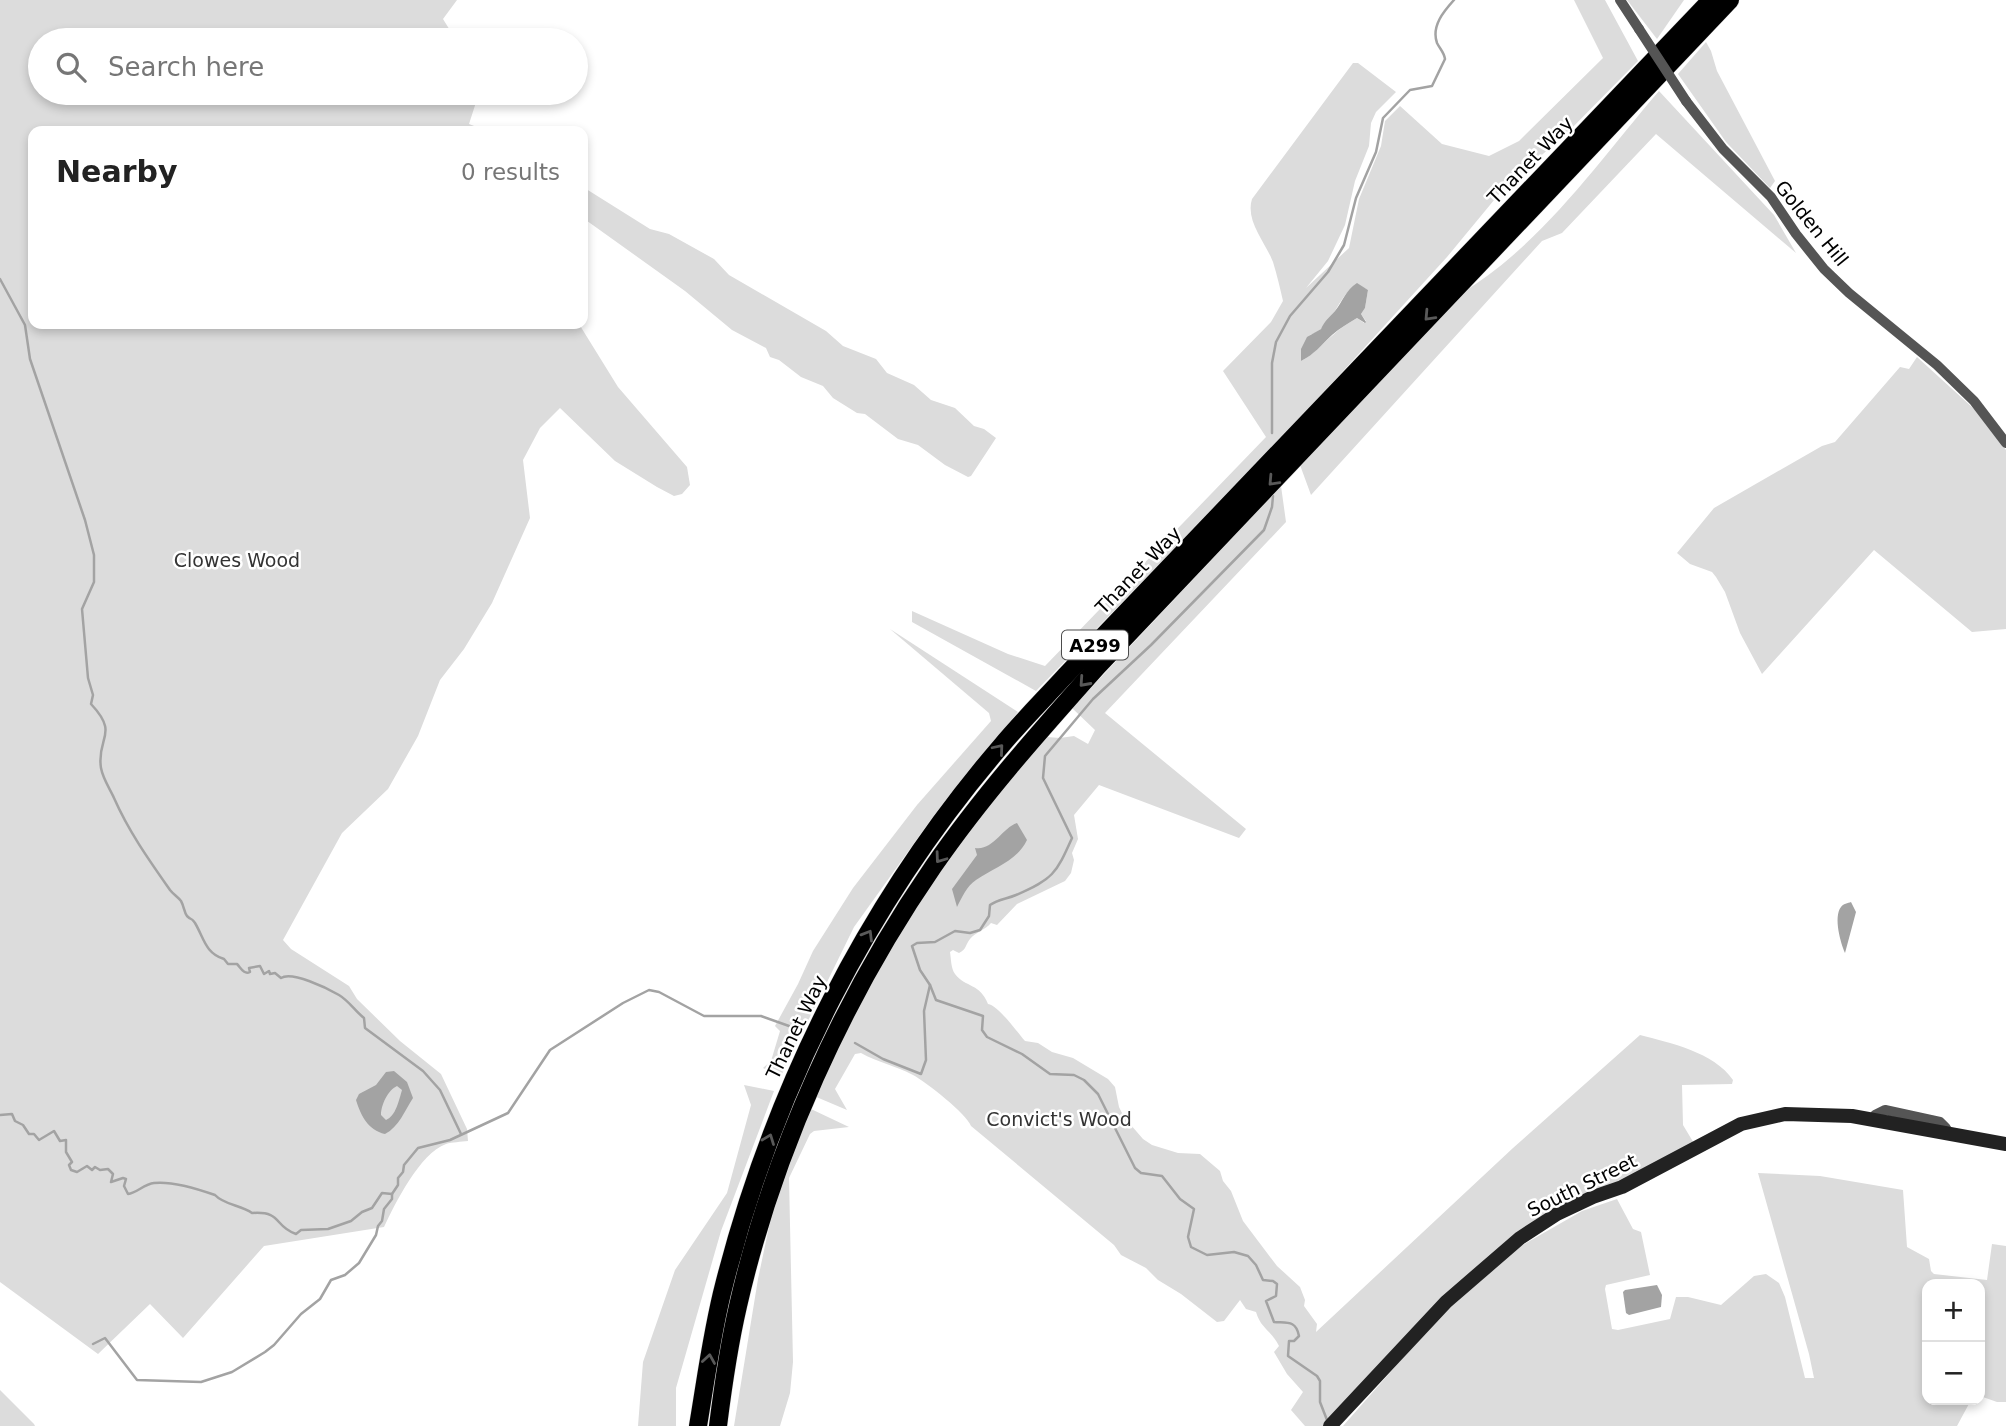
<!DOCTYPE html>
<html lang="en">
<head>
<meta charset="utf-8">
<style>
	:root { --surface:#fff; --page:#f2f2f2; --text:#222; --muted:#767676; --line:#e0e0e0 }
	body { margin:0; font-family:"DejaVu Sans",sans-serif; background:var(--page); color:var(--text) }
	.controls { position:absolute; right:21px; bottom:21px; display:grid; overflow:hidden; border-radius:14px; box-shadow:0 4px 10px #0003 }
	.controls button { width:63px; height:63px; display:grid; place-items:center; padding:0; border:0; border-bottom:2px solid var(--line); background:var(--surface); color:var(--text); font:35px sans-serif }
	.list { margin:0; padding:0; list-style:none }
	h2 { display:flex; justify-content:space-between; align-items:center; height:91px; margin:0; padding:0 28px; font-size:30px }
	h2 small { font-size:23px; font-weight:400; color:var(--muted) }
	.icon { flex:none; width:38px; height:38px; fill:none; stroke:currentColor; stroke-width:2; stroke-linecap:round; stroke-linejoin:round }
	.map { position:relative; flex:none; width:2006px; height:1426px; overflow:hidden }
	.search { position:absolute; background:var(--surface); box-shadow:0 4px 10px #0003; left:28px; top:28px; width:560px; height:77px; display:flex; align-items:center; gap:18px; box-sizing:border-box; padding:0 24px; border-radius:38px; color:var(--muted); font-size:26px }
	.panel { position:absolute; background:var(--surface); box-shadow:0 4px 10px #0003; left:28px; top:126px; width:560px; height:203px; border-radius:14px }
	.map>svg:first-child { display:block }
	.green { fill:#dcdcdc; fill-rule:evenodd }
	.water { fill:#a3a3a3; fill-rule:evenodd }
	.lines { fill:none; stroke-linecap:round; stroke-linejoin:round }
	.stream { stroke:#a3a3a3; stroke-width:2.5 }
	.highway-casing { stroke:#dbdbdb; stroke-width:19 }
	.street { stroke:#555; stroke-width:10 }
	.secondary { stroke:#222; stroke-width:14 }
	.highway { stroke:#000; stroke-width:18 }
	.street-bridge { stroke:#555; stroke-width:10 }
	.oneway { stroke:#595959 }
	.labels { text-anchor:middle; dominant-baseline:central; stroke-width:5; stroke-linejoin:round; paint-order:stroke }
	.shield { fill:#fff; stroke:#4c4c4c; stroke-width:2 }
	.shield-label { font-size:18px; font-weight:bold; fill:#000 }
	.street-label { font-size:19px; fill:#000; stroke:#fff }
	.park-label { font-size:19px; fill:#333; stroke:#fff }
</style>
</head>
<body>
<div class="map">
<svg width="2006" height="1426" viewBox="0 0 2006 1426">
	<rect width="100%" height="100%" fill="#fff"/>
	<g class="green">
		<path d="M 0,0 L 457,0 L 443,19 L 456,40 L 40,40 L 40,93 L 479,93 L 469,124 L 487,131 L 33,131 L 33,324 L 579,324 L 618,387 L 687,467 L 690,485 L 682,494 L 674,496 L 657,487 L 615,461 L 560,408 L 540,428 L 523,460 L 530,518 L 492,603 L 464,649 L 440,680 L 418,736 L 388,789 L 342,833 L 283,940 L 291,949 L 349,986 L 357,999 L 400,1041 L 441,1074 L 467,1129 L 468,1141 C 461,1142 452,1142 446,1144 C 420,1153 395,1204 384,1227 L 264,1246 L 183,1338 L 150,1304 L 98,1354 L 0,1282 Z"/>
		<path d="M 1574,0 L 1605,0 L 1638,61 L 1567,133 L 1504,188 L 1447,257 L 1283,437 L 1036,691 L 912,622 L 912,611 L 1008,654 L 1045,666 L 1266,437 L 1223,371 L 1271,322 L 1283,301 C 1280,288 1277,275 1273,262 C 1266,243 1245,221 1252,199 L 1353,63 L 1358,63 L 1396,92 L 1376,112 L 1371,123 L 1369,146 L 1355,181 L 1345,225 L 1328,261 L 1306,288 L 1349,248 L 1359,199 L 1381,146 L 1385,121 L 1400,106 L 1442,144 L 1489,156 L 1519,141 L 1603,58 ZM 1357,284 L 1368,290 L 1365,308 L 1361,314 L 1366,321 L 1364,323 L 1357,318 C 1349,323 1340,328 1333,335 C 1321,344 1315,354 1301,361 L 1310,335 C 1333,328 1337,296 1357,284 Z"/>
		<polygon points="1627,0 1684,0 1657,39"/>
		<polygon points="1706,42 1711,51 1717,71 1775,181 1770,188 1726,142 1678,74"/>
		<path d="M 1659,91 L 1774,215 L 1796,253 L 1656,134 L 1562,233 L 1542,241 L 1311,495 L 1300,465 L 1460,294 C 1541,246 1598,162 1659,91 Z"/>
		<polygon points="583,187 650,229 669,234 714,259 729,275 826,331 843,346 876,359 887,373 914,385 931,400 955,408 974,426 984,429 996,438 971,476 968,477 945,465 918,445 898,439 865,414 857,413 833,398 823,386 801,377 779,360 770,357 766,348 732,330 685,291 583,218"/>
		<polygon points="1917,357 1984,418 2006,450 2006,629 1972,632 1874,550 1762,674 1740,633 1725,592 1716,577 1712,572 1690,564 1677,553 1714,508 1822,446 1835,442 1900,367 1909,369"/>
		<path d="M 1281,486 L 1286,522 L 1105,713 L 1246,829 L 1239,838 L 1099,785 L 1074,815 L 1078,839 L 1072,853 L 1074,860 L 1071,873 L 1065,881 L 1017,904 L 997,925 L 991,923 C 985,930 976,932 970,939 C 965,945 967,949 959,953 L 953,950 L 950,952 C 951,958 951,969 955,974 C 966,988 980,983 988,1004 C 999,1006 1016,1031 1025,1041 L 1038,1043 L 1052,1052 L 1073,1058 L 1108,1079 L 1115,1087 L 1119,1107 L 1124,1117 L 1143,1139 L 1152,1145 L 1178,1153 L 1200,1154 L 1220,1171 L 1223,1181 L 1231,1191 L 1243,1221 L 1277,1266 L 1300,1287 L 1305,1300 L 1304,1306 L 1317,1324 L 1316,1332 L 1513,1148 L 1640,1035 C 1670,1043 1714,1052 1733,1080 L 1732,1084 L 1682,1085 L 1683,1125 L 1695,1145 L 1507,1246 L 1324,1426 L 1305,1426 L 1291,1410 L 1303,1392 L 1287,1374 L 1274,1352 L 1279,1346 C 1271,1330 1261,1329 1256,1312 L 1246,1309 L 1240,1300 L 1224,1321 L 1217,1322 L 1181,1294 L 1158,1280 L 1146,1268 L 1121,1255 L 1114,1245 L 971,1126 C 967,1114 926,1082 913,1075 C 896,1066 877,1062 861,1053 L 855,1054 L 835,1089 L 847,1110 L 814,1096 L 883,957 L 991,796 L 1047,737 L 1060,738 L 1074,736 L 1088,744 L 1095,730 L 1072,708 Z"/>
		<polygon points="890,629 1018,712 935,814 854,927 781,1076 763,1068 771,1061 780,1031 775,1026 798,984 813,951 853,888 917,805 991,721 989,713"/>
		<polygon points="744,1085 774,1091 721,1231 676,1388 676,1426 638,1426 643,1362 675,1270 727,1193 751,1105"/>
		<polygon points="811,1109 849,1127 814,1131 810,1134 789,1178 793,1362 790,1393 780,1426 734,1426 758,1279 778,1184"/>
		<polygon points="1758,1173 1820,1176 1903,1190 1907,1247 1929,1259 1931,1271 1934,1274 1987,1280 1992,1244 2006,1246 2006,1402 1997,1402 1980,1396 1980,1284 1927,1284 1927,1400 1971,1400 1957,1426 1343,1426 1438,1318 1521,1246 1582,1211 1617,1199 1633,1229 1641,1232 1650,1275 1606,1285 1605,1289 1612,1329 1618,1330 1670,1319 1676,1297 1688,1297 1721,1305 1754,1276 1766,1274 1779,1283 1785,1297 1805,1378 1814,1378 1809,1354"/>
		<polygon points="0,1390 34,1424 35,1426 0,1426"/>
	</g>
	<g class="water">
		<path d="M 1357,283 L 1368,290 L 1365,308 L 1361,314 L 1366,322 L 1365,323 L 1357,318 C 1349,323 1340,328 1332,335 C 1321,345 1315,354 1301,361 L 1301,349 L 1307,337 L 1321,329 C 1325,320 1329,318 1335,311 C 1343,301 1345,291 1357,283 Z"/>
		<path d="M 1017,823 L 1027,840 C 1017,861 995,867 976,880 C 967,886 962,897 957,907 L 952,889 L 977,855 L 975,848 C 993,851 1002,828 1017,823 Z"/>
		<path d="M 1851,902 L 1856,912 L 1845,953 C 1841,944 1833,917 1841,907 C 1843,904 1848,903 1851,902 Z"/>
		<path d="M 394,1071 L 407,1082 L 413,1098 C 405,1110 399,1127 385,1134 C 368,1130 361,1116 356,1100 L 359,1094 L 376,1085 L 386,1072 ZM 397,1086 L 402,1090 C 399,1100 396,1116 386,1120 L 381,1115 C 381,1105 388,1090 397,1086 Z"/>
		<polygon points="1657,1285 1662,1295 1661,1307 1629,1315 1626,1313 1623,1292 1625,1290"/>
	</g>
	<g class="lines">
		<g class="stream">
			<path d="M 0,279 L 25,325 L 30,359 L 85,520 L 94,555 L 94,582 L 82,609 L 88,678 L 93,695 L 91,704 C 120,735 96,737 101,768 C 103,779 110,789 114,798 C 129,832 149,860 170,890 C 173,894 178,897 181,901 C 184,906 184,912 187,916 C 193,922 190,916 195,923 C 204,938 205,953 224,959 L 228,964 L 237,964 C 241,968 244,975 250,972 L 249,968 L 260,966 L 264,974 L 269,971 L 270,974 L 275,973 L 281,978 C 292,971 327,988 339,995 C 349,1001 355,1011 364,1018 L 365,1028 L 423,1071 L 440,1090 L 461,1134"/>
			<path d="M 1272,433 L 1272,363 L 1276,342 L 1290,316 L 1328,272 L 1344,245 L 1356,198 L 1376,152 L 1383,118 L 1410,90 L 1432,86 L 1445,59 C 1444,52 1440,49 1437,43 C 1431,26 1444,11 1454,0"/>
			<path d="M 1273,496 L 1272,507 L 1264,530 L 1151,645 L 1093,699 L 1045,756 L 1043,778 L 1072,838 C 1056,874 1053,879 1016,895 C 1007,899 998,899 990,905 L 989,916 L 980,930 L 970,933 L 955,931 L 935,942 L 917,943 L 912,946 L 920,970 L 930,985 L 936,1000 L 983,1016 L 982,1030 L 987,1037 L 1022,1054 L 1050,1074 L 1074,1075 L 1084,1080 L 1098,1094 L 1135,1168 L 1141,1173 L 1162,1176 L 1180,1199 L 1194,1209 L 1188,1237 L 1191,1247 L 1207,1255 L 1234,1252 L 1248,1256 L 1256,1265 L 1263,1280 L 1273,1281 L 1277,1284 L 1276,1296 L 1266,1301 L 1274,1322 C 1287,1323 1296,1320 1299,1336 L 1294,1341 L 1289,1341 L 1288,1356 L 1317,1376 L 1320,1381 L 1320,1402 L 1327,1420"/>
			<polyline points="855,1043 883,1059 921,1074 926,1060 924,1011 930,985"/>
			<path d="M 0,1115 L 12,1114 L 15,1121 L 23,1125 L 29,1134 L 34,1134 L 39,1140 L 54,1131 L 60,1141 L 66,1140 L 66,1152 L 72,1162 L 69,1165 L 71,1170 L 77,1172 L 87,1166 L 92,1170 L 95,1167 L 100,1170 L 108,1169 L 113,1174 L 111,1182 L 123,1178 L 126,1179 L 124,1186 L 128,1194 C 137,1193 144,1184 154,1183 C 172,1181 198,1189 215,1195 C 224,1205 241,1205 252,1213 C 283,1211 273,1226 296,1234 L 301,1230 L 328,1229 L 351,1221 L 362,1212 L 372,1208 L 382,1193 L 392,1194 L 398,1185 L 398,1178 L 403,1172 L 404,1165 L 418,1148 L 450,1140 L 508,1113 L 550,1050 L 623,1003 L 649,990 L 659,992 L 704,1016 L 761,1016 L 789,1026"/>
			<polyline points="93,1344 105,1338 137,1380 201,1382 232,1372 265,1352 274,1345 301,1314 320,1299 331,1280 345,1275 359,1263 376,1235 378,1226 382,1221 384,1209 392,1199 392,1194"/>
		</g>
		<defs>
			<g id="highway">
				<path d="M 698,1426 C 706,1379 712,1331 724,1285 C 774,1088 868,901 1001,746 C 1021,722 1044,699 1065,676 L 1711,0"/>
				<path d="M 718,1426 C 723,1386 729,1345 738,1306 C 773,1152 844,996 933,867 C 982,796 1040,731 1098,666 L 1730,0"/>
			</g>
		</defs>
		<use href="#highway" class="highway-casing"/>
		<g class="street">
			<polyline points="1620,0 1639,29"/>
			<polyline points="1686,101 1723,149 1771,197 1796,234 1824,269 1849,293 1937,365 1974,401 2006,443"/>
			<polyline points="1875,1120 1875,1115 1885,1110 1940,1122 1946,1128 1944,1134"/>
		</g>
		<polyline class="secondary" points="1330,1426 1446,1302 1520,1238 1557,1214 1593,1197 1622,1187 1741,1124 1785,1114 1852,1116 2006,1144"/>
		<use href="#highway" class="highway"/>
		<polyline class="street-bridge" points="1639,29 1686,101"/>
	</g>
	<defs><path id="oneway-chevron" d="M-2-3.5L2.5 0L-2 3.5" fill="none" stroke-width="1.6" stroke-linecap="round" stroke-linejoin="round" transform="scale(1.75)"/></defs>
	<g class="oneway">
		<use href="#oneway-chevron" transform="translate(1429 316) rotate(133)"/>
		<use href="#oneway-chevron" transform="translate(1273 481) rotate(133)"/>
		<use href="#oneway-chevron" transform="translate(1084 682) rotate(132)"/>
		<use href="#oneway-chevron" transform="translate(999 749) rotate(-50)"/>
		<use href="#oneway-chevron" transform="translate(940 858) rotate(126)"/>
		<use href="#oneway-chevron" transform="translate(868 935) rotate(-59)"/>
		<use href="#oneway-chevron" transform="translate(769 1139) rotate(-69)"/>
		<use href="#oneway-chevron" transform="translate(709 1359) rotate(-81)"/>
	</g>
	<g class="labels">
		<rect class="shield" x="1062" y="630.5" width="66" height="29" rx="5"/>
		<g class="shield-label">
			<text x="1095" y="645">A299</text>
		</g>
		<g class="street-label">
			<text transform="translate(1530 160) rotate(-46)">Thanet Way</text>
			<text transform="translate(1812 223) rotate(51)">Golden Hill</text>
			<text transform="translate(1138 570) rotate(-46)">Thanet Way</text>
			<text transform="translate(796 1027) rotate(-64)">Thanet Way</text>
			<text transform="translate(1582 1185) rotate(-26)">South Street</text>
		</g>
		<g class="park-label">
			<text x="237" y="560">Clowes Wood</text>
			<text x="1059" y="1119">Convict's Wood</text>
		</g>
	</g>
</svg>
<div class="controls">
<button>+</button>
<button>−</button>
</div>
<div class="search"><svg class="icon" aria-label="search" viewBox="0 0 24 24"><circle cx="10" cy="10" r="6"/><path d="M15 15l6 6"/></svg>Search here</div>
<section class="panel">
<h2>Nearby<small>0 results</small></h2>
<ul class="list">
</ul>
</section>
</div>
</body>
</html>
